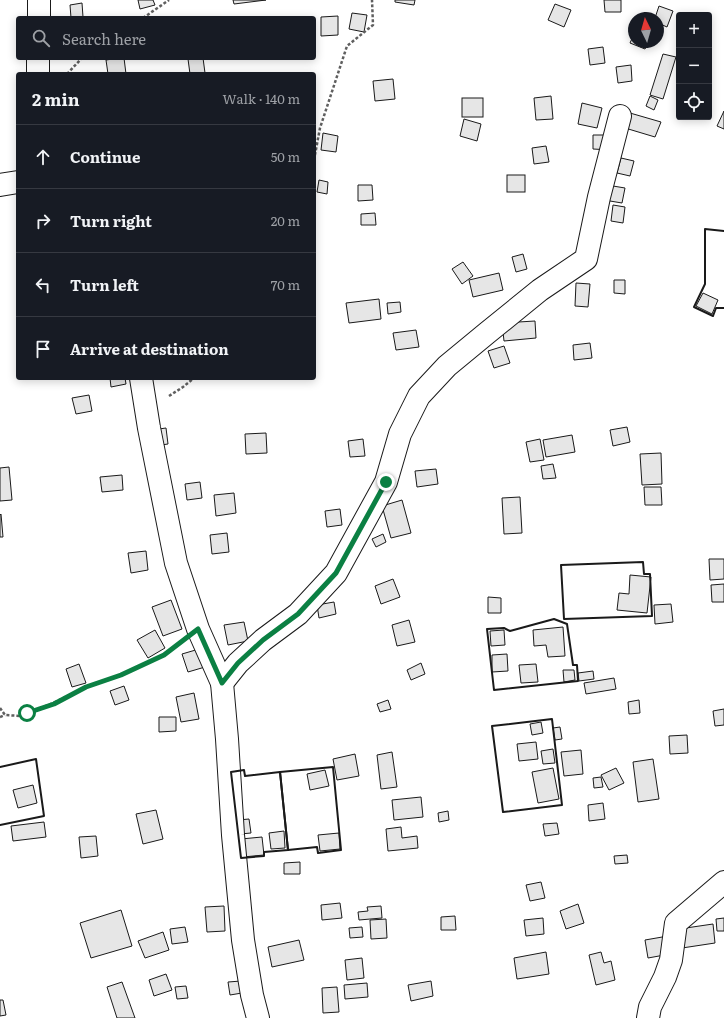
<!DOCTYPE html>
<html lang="en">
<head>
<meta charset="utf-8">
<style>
	:root { --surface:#171b24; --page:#242831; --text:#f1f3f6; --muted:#9ea1a6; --line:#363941 }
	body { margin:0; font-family:Literata,serif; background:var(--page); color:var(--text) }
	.controls { position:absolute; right:12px; top:12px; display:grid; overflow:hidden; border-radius:4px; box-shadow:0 2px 10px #0003 }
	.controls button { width:36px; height:36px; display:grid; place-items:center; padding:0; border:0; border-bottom:1px solid var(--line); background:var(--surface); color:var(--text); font:20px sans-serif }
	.compass { position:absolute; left:628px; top:12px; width:36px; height:36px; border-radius:50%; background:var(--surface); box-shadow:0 2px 10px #0003; rotate:355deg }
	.stop { position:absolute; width:12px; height:12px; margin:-9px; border:3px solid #0b8043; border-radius:50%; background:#fff }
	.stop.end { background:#0b8043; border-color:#fff; box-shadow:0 1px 4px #0008 }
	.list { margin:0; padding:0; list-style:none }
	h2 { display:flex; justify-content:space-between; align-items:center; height:52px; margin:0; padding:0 16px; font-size:17px }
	h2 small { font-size:13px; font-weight:400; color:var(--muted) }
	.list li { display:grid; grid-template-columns:26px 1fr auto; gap:12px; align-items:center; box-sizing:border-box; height:64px; padding:0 16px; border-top:1px solid var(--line) }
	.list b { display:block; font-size:15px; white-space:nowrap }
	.list em { font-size:13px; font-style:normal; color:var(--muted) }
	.icon { flex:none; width:22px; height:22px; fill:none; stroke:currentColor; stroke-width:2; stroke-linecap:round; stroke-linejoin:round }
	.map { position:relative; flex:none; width:724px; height:1018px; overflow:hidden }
	.search { position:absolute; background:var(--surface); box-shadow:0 2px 10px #0003; left:16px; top:16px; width:300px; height:44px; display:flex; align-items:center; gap:10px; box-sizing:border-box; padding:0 14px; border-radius:4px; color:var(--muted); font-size:15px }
	.panel { position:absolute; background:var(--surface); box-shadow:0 2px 10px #0003; left:16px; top:72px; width:300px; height:308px; border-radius:4px }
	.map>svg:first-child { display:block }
	.building { fill:#e6e6e6; stroke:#1a1a1a }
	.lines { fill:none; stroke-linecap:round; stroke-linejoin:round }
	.minor-casing { stroke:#1a1a1a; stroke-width:24 }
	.path { stroke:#5f5f5f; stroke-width:2.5; stroke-dasharray:3 2; stroke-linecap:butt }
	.minor { stroke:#fff; stroke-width:22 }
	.wall { stroke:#1a1a1a; stroke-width:2 }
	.route { stroke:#0b8043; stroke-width:5 }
</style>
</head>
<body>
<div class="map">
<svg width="724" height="1018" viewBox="0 0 724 1018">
	<rect width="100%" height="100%" fill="#fff"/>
	<g class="building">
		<polygon points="138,0 153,0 155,5 140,9"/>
		<polygon points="233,0 266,0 234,4"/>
		<polygon points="395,0 415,0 414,5 395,2"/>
		<polygon points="604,0 621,0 621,12 605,12"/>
		<polygon points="82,3 83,17 71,18 70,5"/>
		<polygon points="555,4 571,10 564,27 548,20"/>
		<polygon points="659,6 673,11 667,27 658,23 658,18 655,18"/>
		<polygon points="352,13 367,15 364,32 349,29"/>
		<polygon points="338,16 338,35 321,36 321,17"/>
		<polygon points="634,34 634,42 649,42 645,49 630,43"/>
		<polygon points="603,47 605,63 590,65 588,49"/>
		<polygon points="663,54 676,57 663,99 650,95"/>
		<polygon points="119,58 124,58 126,74 108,74 106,60"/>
		<polygon points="193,58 203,58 205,73 190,74 188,59"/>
		<polygon points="631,65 632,81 618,83 616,67"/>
		<polygon points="393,79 395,99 375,101 373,81"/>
		<polygon points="551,96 553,119 536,120 534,98"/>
		<polygon points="650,96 658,100 654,110 646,106"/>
		<rect x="462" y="98" width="21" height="19"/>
		<polygon points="582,103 602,108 597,128 578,124"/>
		<polygon points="724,111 724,129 717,126"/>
		<polygon points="630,113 661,122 655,137 625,128"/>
		<polygon points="464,119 481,124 477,141 460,136"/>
		<polygon points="323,133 338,136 336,152 321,150"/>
		<polygon points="593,135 612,135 611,150 593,149"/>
		<polygon points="546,146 549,162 534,164 532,148"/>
		<polygon points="621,158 634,161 630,176 617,173"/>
		<rect x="507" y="175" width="18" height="17"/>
		<polygon points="319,180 328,182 327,194 317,192"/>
		<polygon points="358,185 372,185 373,200 358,201"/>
		<polygon points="607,185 625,188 622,203 604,200"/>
		<polygon points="613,205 625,207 623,223 611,221"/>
		<polygon points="375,213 376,225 361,225 361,214"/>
		<polygon points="523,254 527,269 516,272 512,257"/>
		<polygon points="463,262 473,276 462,284 452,269"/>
		<polygon points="499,273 503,290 473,297 469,280"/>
		<polygon points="614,280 625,280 625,294 614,293"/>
		<polygon points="576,283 590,284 588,307 575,306"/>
		<polygon points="703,293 718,300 712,314 696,306"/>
		<polygon points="379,299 381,319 349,323 346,303"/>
		<polygon points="400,302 401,312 388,314 387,303"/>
		<polygon points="535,321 536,338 504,341 502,323"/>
		<polygon points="416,330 419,347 396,350 393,333"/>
		<polygon points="590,343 592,358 574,360 573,345"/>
		<polygon points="504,346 510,363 494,368 488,351"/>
		<polygon points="110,378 125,378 126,384 111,387"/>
		<polygon points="89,395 92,411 76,414 72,398"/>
		<polygon points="627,427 630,442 613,446 610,430"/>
		<polygon points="166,428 168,444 154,446 152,430"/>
		<polygon points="266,433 267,453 246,454 245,434"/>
		<polygon points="572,435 575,452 546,457 543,440"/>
		<polygon points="363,439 365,456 350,457 348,441"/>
		<polygon points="540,439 544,460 530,462 526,442"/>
		<polygon points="661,453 662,484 642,485 640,454"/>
		<polygon points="553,464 556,478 543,479 541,466"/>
		<polygon points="9,467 12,500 0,501 0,468"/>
		<polygon points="436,469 438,484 417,487 415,471"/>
		<polygon points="122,475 123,490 102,492 100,477"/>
		<polygon points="200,482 202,498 187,500 185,484"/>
		<polygon points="644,487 661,487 662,505 645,505"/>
		<polygon points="234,493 236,513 216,516 214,495"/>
		<polygon points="520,497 522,533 504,534 502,498"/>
		<polygon points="402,500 411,533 391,538 382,506"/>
		<polygon points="340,509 342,525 327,527 325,511"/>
		<polygon points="1,514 3,537 0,537 0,515"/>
		<polygon points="227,533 229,552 212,554 210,535"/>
		<polygon points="383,534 386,542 376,547 372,539"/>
		<polygon points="146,551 148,570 131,573 128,553"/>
		<polygon points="709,559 724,559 724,579 710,580"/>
		<polygon points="630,575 651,577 647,613 617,610 619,593 629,594"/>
		<polygon points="393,579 400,597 381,604 375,586"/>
		<polygon points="724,584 724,602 712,602 711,585"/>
		<polygon points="488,597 501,598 501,613 488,613"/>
		<polygon points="171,600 182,629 163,636 152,607"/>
		<polygon points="334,602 336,614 319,618 317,605"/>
		<polygon points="671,604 673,622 655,624 654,605"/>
		<polygon points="409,620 415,642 397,646 392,625"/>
		<polygon points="244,622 248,641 228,645 224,625"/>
		<polygon points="563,627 565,656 548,657 546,645 534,646 533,630"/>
		<polygon points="155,630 165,648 148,658 137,640"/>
		<polygon points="504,630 505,645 491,646 490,631"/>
		<polygon points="199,649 205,667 188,672 182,654"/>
		<polygon points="507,654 508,671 492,672 492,655"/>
		<polygon points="421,663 425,674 411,680 407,670"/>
		<polygon points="79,664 86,683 72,687 66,669"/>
		<polygon points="536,664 538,682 521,683 519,665"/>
		<polygon points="563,670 574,670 575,680 564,682"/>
		<polygon points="593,671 594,679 579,681 578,673"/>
		<polygon points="614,678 616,689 586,694 584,683"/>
		<polygon points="124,686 129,700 115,705 110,691"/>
		<polygon points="194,693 199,719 181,722 176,697"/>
		<polygon points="388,700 391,709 380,712 377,704"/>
		<polygon points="639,700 640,713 629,714 628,702"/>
		<polygon points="724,709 724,725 715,726 713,711"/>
		<polygon points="159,717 176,717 176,731 159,732"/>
		<polygon points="541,722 543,733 532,735 530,724"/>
		<polygon points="560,727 562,739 555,740 553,728"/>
		<polygon points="687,735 688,753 670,754 669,736"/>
		<polygon points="536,742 538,759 519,761 517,744"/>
		<polygon points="553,749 555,763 543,764 541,751"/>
		<polygon points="581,750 583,774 564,776 561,752"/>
		<polygon points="392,752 397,787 381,789 377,755"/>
		<polygon points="355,754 359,776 337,780 333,759"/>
		<polygon points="653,759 659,799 638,802 633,762"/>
		<polygon points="553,768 559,799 538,803 532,772"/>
		<polygon points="616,768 624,783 609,790 601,775"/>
		<polygon points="325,770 329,786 310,790 307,774"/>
		<polygon points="601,777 603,787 594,788 593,778"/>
		<polygon points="33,785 37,803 18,808 13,790"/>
		<polygon points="421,797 423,817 394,820 392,800"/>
		<polygon points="603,803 605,819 589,821 588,805"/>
		<polygon points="156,810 163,839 143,844 136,814"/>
		<polygon points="448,811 449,820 439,822 438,813"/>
		<polygon points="249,819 251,833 240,834 238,820"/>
		<polygon points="44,822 46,837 13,841 11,826"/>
		<polygon points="557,823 559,834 545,836 543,824"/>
		<polygon points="401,827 402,838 417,836 418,848 388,851 386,829"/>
		<polygon points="284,831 285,848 271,849 269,833"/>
		<polygon points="339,833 340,849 320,851 318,835"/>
		<polygon points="96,836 98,856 81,858 79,837"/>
		<polygon points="262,837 264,855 243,857 241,839"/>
		<polygon points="627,855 628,863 615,864 614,856"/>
		<polygon points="300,862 300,874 284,874 284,863"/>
		<polygon points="541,882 545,898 530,901 526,885"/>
		<polygon points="340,903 342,918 322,920 321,905"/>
		<polygon points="578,904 584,923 566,929 560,911"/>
		<polygon points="224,906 225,931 207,932 205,907"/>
		<polygon points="381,906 382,918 359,920 358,912 368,911 367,907"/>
		<polygon points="121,910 132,946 91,958 80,923"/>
		<polygon points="455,916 456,930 441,930 441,917"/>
		<polygon points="543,918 544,934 526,936 524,920"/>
		<polygon points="724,918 724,931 717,931 716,919"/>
		<polygon points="386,919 387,938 371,939 370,920"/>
		<polygon points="713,924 715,943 682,948 679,929"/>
		<polygon points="185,927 188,942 172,944 170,929"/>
		<polygon points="362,927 363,937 350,938 349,928"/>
		<polygon points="163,932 169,950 145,958 138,941"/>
		<polygon points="668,936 670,954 648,958 645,940"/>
		<polygon points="299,940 304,960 272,967 268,947"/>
		<polygon points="546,952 549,974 517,979 514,958"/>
		<polygon points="601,952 604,963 611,961 615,980 596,985 589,955"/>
		<polygon points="362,958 364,978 347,980 345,960"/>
		<polygon points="166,974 172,990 154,996 149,980"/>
		<polygon points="241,981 242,993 230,995 228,982"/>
		<polygon points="431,981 433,996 411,1001 408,985"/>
		<polygon points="122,982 135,1018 117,1018 107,987"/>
		<polygon points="367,983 368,997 345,999 344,985"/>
		<polygon points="186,986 188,998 177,999 175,987"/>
		<polygon points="337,987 339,1012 323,1013 322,988"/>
		<polygon points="0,1000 3,1000 6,1015 0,1016"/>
	</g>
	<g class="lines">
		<defs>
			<g id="minor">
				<polyline points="39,0 39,18"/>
				<polyline points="38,74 38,58"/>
				<polyline points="0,185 18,182"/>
				<polyline points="141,378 149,428 176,563 198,629 222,683 227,739 233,835 243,940 252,995 258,1018"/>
				<polyline points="222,683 238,663 263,640 298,614 336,573 386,482 400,434 419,396 447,366 487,333 540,290 586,259 599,197 620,116"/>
				<polyline points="648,1018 650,1007 665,977 671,960 676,923 724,882"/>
			</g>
		</defs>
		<use href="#minor" class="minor-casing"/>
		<g class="path">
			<polyline points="143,18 169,0"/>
			<polyline points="67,74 82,58"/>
			<polyline points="314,160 320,128 347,46 373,25 372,0"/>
			<polyline points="169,396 183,387 194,378"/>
			<polyline points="0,708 5,715 21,716 53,703 86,687 121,675 164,655 178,645"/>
			<polyline points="0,717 5,715"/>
		</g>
		<use href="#minor" class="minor"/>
		<g class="wall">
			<polyline points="724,231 705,229 705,284 694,307 713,316 716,308 724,308"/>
			<polygon points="643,562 644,574 650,574 652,616 564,619 561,565"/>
			<polygon points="554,619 567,624 573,665 577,665 578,681 494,690 487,629 504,628 510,631"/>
			<polygon points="552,719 562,805 503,812 492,726"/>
			<polyline points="0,767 36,759 44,816 0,825"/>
			<polygon points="333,767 341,850 318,853 317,847 288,850 280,772"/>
			<polygon points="244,770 245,776 280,772 288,850 264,852 264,856 241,858 231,772"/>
		</g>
	</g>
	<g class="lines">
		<polyline class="route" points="27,713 54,704 86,687 121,675 164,655 198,629 222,683 238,663 263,640 298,614 336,573 386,482"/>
	</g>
</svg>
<div class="controls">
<button>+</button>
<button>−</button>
<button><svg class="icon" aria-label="locate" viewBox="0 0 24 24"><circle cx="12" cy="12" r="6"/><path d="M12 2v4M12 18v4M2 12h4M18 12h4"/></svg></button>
</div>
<svg class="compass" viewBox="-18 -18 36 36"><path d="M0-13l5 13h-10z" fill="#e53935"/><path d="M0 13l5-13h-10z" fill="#9ea1a6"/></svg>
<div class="stop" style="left:27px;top:713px"></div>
<div class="stop end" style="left:386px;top:482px"></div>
<div class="search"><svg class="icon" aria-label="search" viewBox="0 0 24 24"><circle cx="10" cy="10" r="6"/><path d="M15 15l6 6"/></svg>Search here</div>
<section class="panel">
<h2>2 min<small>Walk · 140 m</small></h2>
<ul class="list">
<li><svg class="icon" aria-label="ahead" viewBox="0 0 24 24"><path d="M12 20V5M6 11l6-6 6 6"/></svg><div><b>Continue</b></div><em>50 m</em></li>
<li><svg class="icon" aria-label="right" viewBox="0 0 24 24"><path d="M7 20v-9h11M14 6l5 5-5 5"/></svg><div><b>Turn right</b></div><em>20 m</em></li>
<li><svg class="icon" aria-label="left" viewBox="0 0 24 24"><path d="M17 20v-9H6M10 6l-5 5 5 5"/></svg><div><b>Turn left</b></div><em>70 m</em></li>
<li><svg class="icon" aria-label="arrive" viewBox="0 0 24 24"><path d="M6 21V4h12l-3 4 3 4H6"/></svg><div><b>Arrive at destination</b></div></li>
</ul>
</section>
</div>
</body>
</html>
